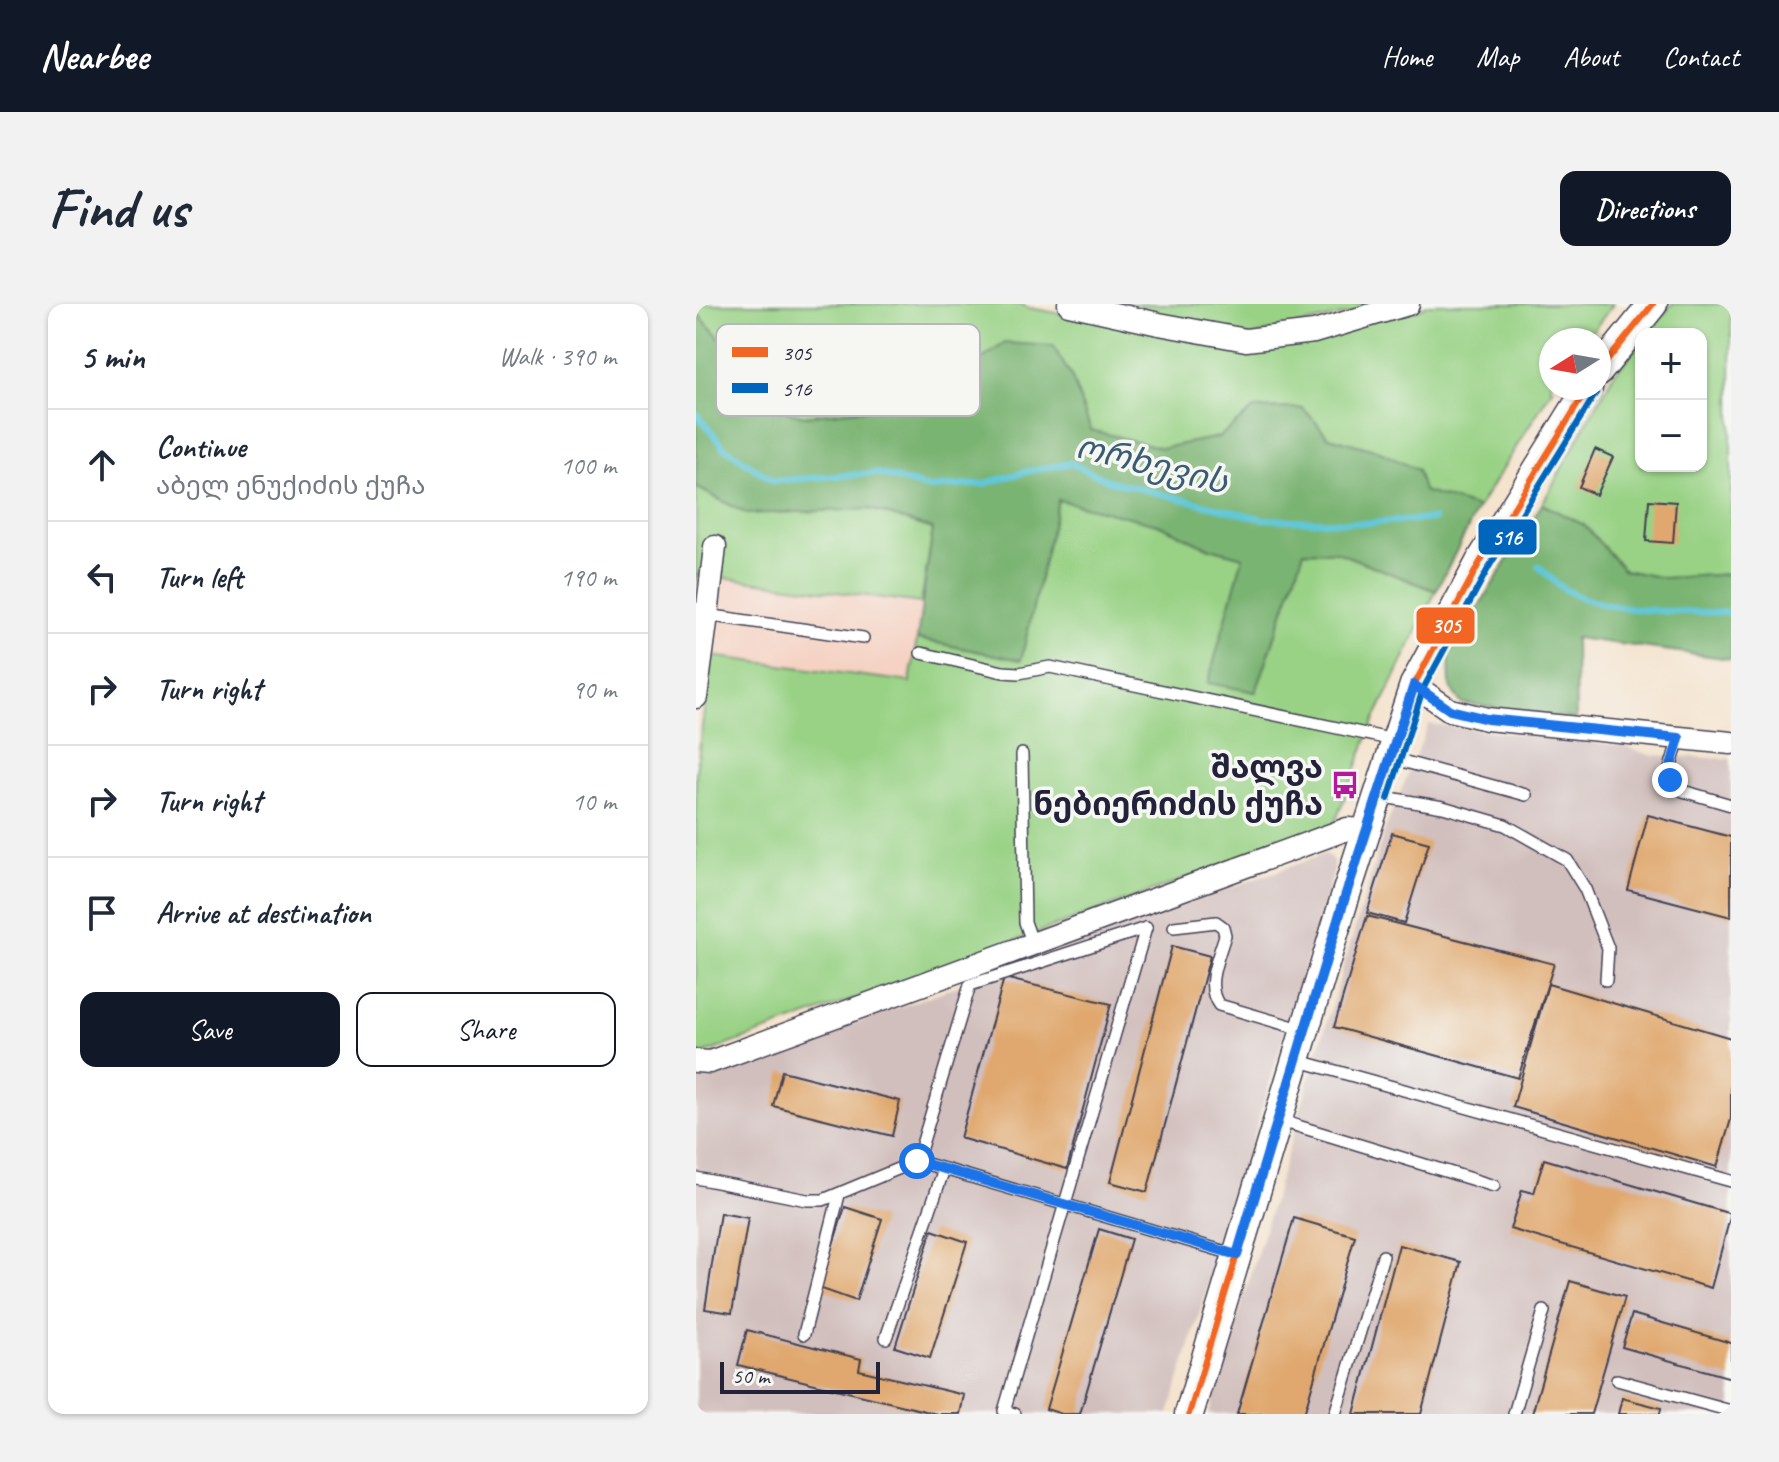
<!DOCTYPE html>
<html lang="en">
<head>
<meta charset="utf-8">
<style>
	:root { --surface:#fff; --page:#f2f2f3; --text:#1f2937; --muted:#747a83; --line:#e0e1e3; --accent:#111827 }
	body { margin:0; font-family:Caveat,"Noto Sans Georgian",sans-serif; background:var(--page); color:var(--text) }
	.controls { position:absolute; right:24px; top:24px; display:grid; overflow:hidden; border-radius:16px; box-shadow:0 2px 6px #0004 }
	.controls button { width:72px; height:72px; display:grid; place-items:center; padding:0; border:0; border-bottom:2px solid var(--line); background:var(--surface); color:var(--text); font:40px sans-serif }
	.compass { position:absolute; left:843px; top:24px; width:72px; height:72px; border-radius:50%; background:var(--surface); box-shadow:0 2px 6px #0004; rotate:259deg }
	.scale { position:absolute; left:24px; bottom:20px; width:160px; box-sizing:border-box; padding-left:8px; border:4px solid #22223b; border-top:0; font-size:22px; line-height:28px; white-space:nowrap; color:#22223b; -webkit-text-stroke:6px #f6f6f2; paint-order:stroke }
	.stop { position:absolute; width:24px; height:24px; margin:-18px; border:6px solid #1a73e8; border-radius:50%; background:#fff }
	.stop.end { background:#1a73e8; border-color:#fff; box-shadow:0 2px 8px #0008 }
	.list { margin:0; padding:0; list-style:none }
	h2 { display:flex; justify-content:space-between; align-items:center; height:104px; margin:0; padding:0 32px; font-size:34px }
	h2 small { font-size:26px; font-weight:400; color:var(--muted) }
	.list li { display:grid; grid-template-columns:52px 1fr auto; gap:24px; align-items:center; box-sizing:border-box; height:112px; padding:0 32px; border-top:2px solid var(--line) }
	.list b { display:block; font-size:30px; white-space:nowrap }
	.list p { margin:0; font-size:26px; white-space:nowrap; color:var(--muted) }
	.list em { font-size:26px; font-style:normal; color:var(--muted) }
	.actions { display:flex; gap:16px; padding:24px 32px }
	.actions a { flex:1; padding:18px 0; border:2px solid var(--accent); border-radius:16px; text-align:center; font-size:28px; color:var(--accent) }
	.actions .main { background:var(--accent); color:#fff }
	.icon { flex:none; width:44px; height:44px; fill:none; stroke:currentColor; stroke-width:2; stroke-linecap:round; stroke-linejoin:round }
	.map { position:relative; flex:none; width:1035px; height:1110px; overflow:hidden; border-radius:16px }
	header { display:flex; align-items:center; gap:48px; box-sizing:border-box; height:112px; padding:0 40px; background:var(--accent); color:#fff }
	header strong { font-size:38px }
	nav { display:flex; gap:44px; margin-inline-start:auto; font-size:28px }
	.intro { display:flex; align-items:center; justify-content:space-between; box-sizing:border-box; height:192px; padding:0 48px }
	h1 { margin:0; font-size:56px }
	.button { padding:20px 36px; border-radius:16px; background:var(--accent); color:#fff; font-size:28px; font-weight:700 }
	main { display:flex; gap:48px; padding:0 48px }
	aside { flex:1; background:var(--surface); border-radius:16px; box-shadow:0 2px 6px #0004 }
	.map>svg:first-child { display:block }
	.built { fill:#f5d2c2 }
	.industrial { fill:#d1bfbd }
	.green { fill:#99d285; stroke:#5e7a60; stroke-width:2 }
	.forest { fill:#7ab472; stroke:#4e6b56; stroke-width:2 }
	.lines { fill:none; stroke-linecap:round; stroke-linejoin:round }
	.stream { stroke:#5fc8db; stroke-width:6 }
	.building { fill:#e0a86e }
	.service-casing { stroke:#423f51; stroke-width:14 }
	.minor-casing { stroke:#423f51; stroke-width:25 }
	.tertiary-casing { stroke:#423f51; stroke-width:31 }
	.service { stroke:#fff; stroke-width:11 }
	.minor { stroke:#fff; stroke-width:22 }
	.tertiary { stroke:#fff; stroke-width:28 }
	.bus-1-casing { stroke:#f6f6f2; stroke-width:12 }
	.bus-2-casing { stroke:#f6f6f2; stroke-width:12 }
	.bus-1 { stroke:#f26522; stroke-width:6 }
	.bus-2 { stroke:#0065bd; stroke-width:6 }
	.route { stroke:#1a73e8; stroke-width:10 }
	.labels { text-anchor:middle; dominant-baseline:central; stroke-width:7; stroke-linejoin:round; paint-order:stroke }
	.poi-label { font-size:32px; font-weight:bold; fill:#22223b; stroke:#f6f6f2; text-anchor:end }
	.water-label { font-size:34px; font-style:italic; fill:#375c73; stroke:#f6f6f2 }
	.key { fill:#f6f6f2; stroke:#b6b6bb; stroke-width:2 }
	.key-label { font-size:22px; fill:#22223b }
	.line-badge { stroke:#f6f6f2; stroke-width:3 }
	.badge-label { font-size:22px; text-anchor:middle; font-weight:bold; fill:#fff }
</style>
</head>
<body>
<header>
<strong>Nearbee</strong>
<nav><a>Home</a><a>Map</a><a>About</a><a>Contact</a></nav>
</header>
<div class="intro"><h1>Find us</h1><a class="button">Directions</a></div>
<main>
<aside>
<h2>5 min<small>Walk · 390 m</small></h2>
<ul class="list">
<li><svg class="icon" aria-label="ahead" viewBox="0 0 24 24"><path d="M12 20V5M6 11l6-6 6 6"/></svg><div><b>Continue</b><p>აბელ ენუქიძის ქუჩა</p></div><em>100 m</em></li>
<li><svg class="icon" aria-label="left" viewBox="0 0 24 24"><path d="M17 20v-9H6M10 6l-5 5 5 5"/></svg><div><b>Turn left</b></div><em>190 m</em></li>
<li><svg class="icon" aria-label="right" viewBox="0 0 24 24"><path d="M7 20v-9h11M14 6l5 5-5 5"/></svg><div><b>Turn right</b></div><em>90 m</em></li>
<li><svg class="icon" aria-label="right" viewBox="0 0 24 24"><path d="M7 20v-9h11M14 6l5 5-5 5"/></svg><div><b>Turn right</b></div><em>10 m</em></li>
<li><svg class="icon" aria-label="arrive" viewBox="0 0 24 24"><path d="M6 21V4h12l-3 4 3 4H6"/></svg><div><b>Arrive at destination</b></div></li>
</ul>
<div class="actions"><a class="main">Save</a><a>Share</a></div>
</aside>
<div class="map">
<svg width="1035" height="1110" viewBox="0 0 1035 1110">
	<rect width="100%" height="100%" fill="#f6f6f2"/>
	<filter id="ink" filterUnits="userSpaceOnUse"><feTurbulence type="fractalNoise" baseFrequency=".0125" numOctaves="2"/><feDisplacementMap in="SourceGraphic" scale="16" xChannelSelector="R" yChannelSelector="G"/><feConvolveMatrix kernelMatrix="1 2 1 2 8 2 1 2 1" color-interpolation-filters="sRGB"/></filter>
	<filter id="wash" filterUnits="userSpaceOnUse"><feTurbulence type="fractalNoise" baseFrequency=".006" numOctaves="4" result="noise"/><feDisplacementMap in="SourceGraphic" scale="32" xChannelSelector="R" yChannelSelector="G"/><feGaussianBlur stdDeviation="1.8" result="paint"/><feColorMatrix in="noise" values="0 0 0 0 0 0 0 0 0 0 0 0 0 0 0 0 0 1.4 0 .05"/><feComposite in="paint" operator="in"/></filter>
	<g filter="url(#wash)">
		<rect width="100%" height="100%" fill="#f4e3cd"/>
		<polygon class="built" points="28,273 225,299 215,378 15,352"/>
		<g class="industrial">
			<polygon points="733,420 926,442 955,451 1035,455 1035,1110 513,1110 689,525"/>
			<polygon points="629,550 637,556 638,566 473,1110 0,1110 0,776"/>
		</g>
		<g class="green">
			<polygon points="0,0 324,0 333,4 551,42 721,6 733,0 917,0 890,36 855,36 855,84 857,84 782,204 727,187 682,147 633,133 607,104 558,105 523,133 466,144 395,126 375,72 273,64 256,83 225,99 108,112 73,103 51,79 25,35 0,8"/>
			<polygon points="395,0 695,0 552,33"/>
			<polygon points="976,0 1035,0 1035,270 968,274 928,266 888,221 846,200 918,70 945,38 945,162 1005,162 1005,30 951,30"/>
			<polygon points="0,183 51,210 174,205 237,225 225,299 2,270 0,282"/>
			<polygon points="362,195 462,220 511,243 547,253 513,378 560,388 608,247 641,248 740,287 679,415 638,521 4,751 0,750 0,469 15,352 214,378 221,335 325,356"/>
		</g>
		<g class="forest">
			<polygon points="0,8 25,35 51,79 72,103 108,112 225,99 256,83 273,64 309,39 357,42 375,72 395,126 466,144 523,133 558,105 607,104 633,133 682,147 721,166 727,187 782,204 740,287 641,248 608,247 560,388 512,379 547,253 511,243 462,220 362,196 325,356 221,335 237,225 174,205 51,210 0,183"/>
			<polygon points="846,200 888,221 928,266 968,274 1035,270 1035,355 879,334 880,415 765,399 754,383 753,351"/>
		</g>
		<g class="lines">
			<g class="stream">
				<polyline points="0,109 29,144 77,177 181,169 232,184 287,180 329,168 375,159 414,177 567,215 670,219 738,215"/>
				<path d="M 842,262 C 850,269 857,277 865,283 C 908,312 985,306 1035,309"/>
			</g>
		</g>
		<g id="blocks">
			<g class="building">
				<polygon points="899,145 917,153 900,191 883,183"/>
				<polygon points="953,196 980,198 977,239 950,237"/>
				<polygon points="952,511 1035,533 1035,613 932,586"/>
				<polygon points="696,529 733,539 708,619 671,609"/>
				<polygon points="671,612 858,660 822,774 638,723"/>
				<polygon points="476,642 514,652 451,888 414,878"/>
				<polygon points="308,674 415,700 371,865 264,834"/>
				<polygon points="852,680 1035,734 1035,815 1021,863 817,803"/>
				<polygon points="86,767 204,797 196,832 77,802"/>
				<polygon points="848,855 1035,910 1015,984 814,925 826,886 838,889"/>
				<polygon points="149,903 186,915 160,997 123,984"/>
				<polygon points="24,909 52,914 36,1009 9,1005"/>
				<polygon points="598,914 659,932 608,1110 541,1110"/>
				<polygon points="403,925 435,935 384,1110 366,1110 350,1105"/>
				<polygon points="236,926 271,938 234,1054 199,1043"/>
				<polygon points="703,941 765,958 725,1110 658,1110"/>
				<polygon points="874,977 929,993 895,1110 836,1110"/>
				<polygon points="936,1010 1035,1039 1035,1074 926,1043"/>
				<polygon points="51,1026 165,1055 163,1066 268,1091 264,1110 241,1110 42,1061"/>
				<polygon points="926,1094 965,1104 964,1110 922,1110"/>
			</g>
		</g>
	</g>
	<g filter="url(#ink)">
		<use href="#blocks" fill-opacity="0" stroke="#423f51" stroke-width="2"/>
		<g class="lines">
			<defs>
				<g id="service">
					<polyline points="11,311 167,334"/>
					<polyline points="225,349 307,368 323,369 354,363 698,436"/>
					<polyline points="983,434 974,465 974,476 987,487 1035,501"/>
					<polyline points="326,450 329,618 337,640"/>
					<polyline points="695,454 830,491"/>
					<polyline points="682,492 747,503 809,521 871,556 889,585 912,644 910,676"/>
					<path d="M 478,623 L 520,618 L 527,623 L 529,631 C 523,653 508,681 523,701 L 608,726"/>
					<polyline points="600,756 1035,877"/>
					<polyline points="582,816 798,882"/>
					<polyline points="221,857 274,681 450,624"/>
					<polyline points="0,874 111,896 127,896 221,857 540,951"/>
					<polyline points="108,1030 143,891"/>
					<polyline points="190,1034 248,865"/>
					<polyline points="921,1076 1035,1107"/>
					<polyline points="319,1110 308,1107 450,624"/>
					<polyline points="639,1110 687,952"/>
					<polyline points="818,1110 848,1007"/>
				</g>
				<g id="minor">
					<polyline points="373,0 463,20 550,36 618,28 712,0"/>
					<polyline points="0,310 11,311 0,393"/>
					<polyline points="11,311 19,243"/>
					<polyline points="718,381 754,406 791,415 1035,439"/>
					<polyline points="0,757 14,758 651,525 671,526"/>
				</g>
				<g id="tertiary">
					<polyline points="903,67 957,0"/>
					<polyline points="493,1110 649,593 718,381 784,258 892,84"/>
				</g>
			</defs>
			<use href="#service" class="service-casing"/>
			<use href="#minor" class="minor-casing"/>
			<use href="#tertiary" class="tertiary-casing"/>
			<use href="#service" class="service"/>
			<use href="#minor" class="minor"/>
			<use href="#tertiary" class="tertiary"/>
			<defs>
				<g id="bus-1">
					<polyline points="903,67 957,0"/>
					<polyline points="493,1110 649,593 718,381 784,258 892,84"/>
				</g>
				<polyline id="bus-2" points="692,495 727,385 793,263 900,89"/>
			</defs>
			<use href="#bus-1" class="bus-1-casing"/>
			<use href="#bus-2" class="bus-2-casing"/>
			<use href="#bus-1" class="bus-1"/>
			<use href="#bus-2" class="bus-2"/>
		</g>
	</g>
	<g class="lines" filter="url(#ink)">
		<polyline class="route" points="221,857 541,951 649,593 718,381 754,406 791,415 983,434 974,465 974,476"/>
	</g>
	<defs>
		<symbol id="bus-bare" viewBox="-9 -9 18 18"><path d="M-5-6H5V4H4V6H2V4H-2V6H-4V4H-5ZM-3.5-4V0h7V-4ZM-3.5 1.2v1.5H-2V1.2ZM2 1.2v1.5H3.5V1.2Z" fill="#b5179e" stroke="#f6f6f2" stroke-width="2.5" paint-order="stroke"/></symbol>
	</defs>
	<g fill-rule="evenodd">
		<use href="#bus-bare" x="629" y="461" width="40" height="40"/>
	</g>
	<g class="labels">
		<g class="poi-label">
			<text x="627" y="463">შალვა<tspan x="627" dy="37">ნებიერიძის ქუჩა</tspan></text>
		</g>
		<g class="water-label">
			<text transform="translate(456 160) rotate(14)">ორხევის</text>
		</g>
	</g>
	<rect x="20" y="20" width="264" height="92" rx="12" class="key"/>
	<rect x="36" y="43" width="36" height="10" fill="#f26522"/>
	<rect x="36" y="79" width="36" height="10" fill="#0065bd"/>
	<g class="key-label">
		<text x="86" y="56">305</text>
		<text x="86" y="92">516</text>
	</g>
	<g class="line-badge">
		<rect x="781" y="214" width="61" height="38" rx="8" fill="#0065bd"/>
		<rect x="719" y="302" width="61" height="39" rx="8" fill="#f26522"/>
	</g>
	<g class="badge-label">
		<text x="811" y="241">516</text>
		<text x="750" y="329">305</text>
	</g>
</svg>
<div class="controls">
<button>+</button>
<button>−</button>
</div>
<svg class="compass" viewBox="-18 -18 36 36"><path d="M0-13l5 13h-10z" fill="#e53935"/><path d="M0 13l5-13h-10z" fill="#747a83"/></svg>
<div class="scale">50 m</div>
<div class="stop" style="left:221px;top:857px"></div>
<div class="stop end" style="left:974px;top:476px"></div>
</div>
</main>
</body>
</html>
